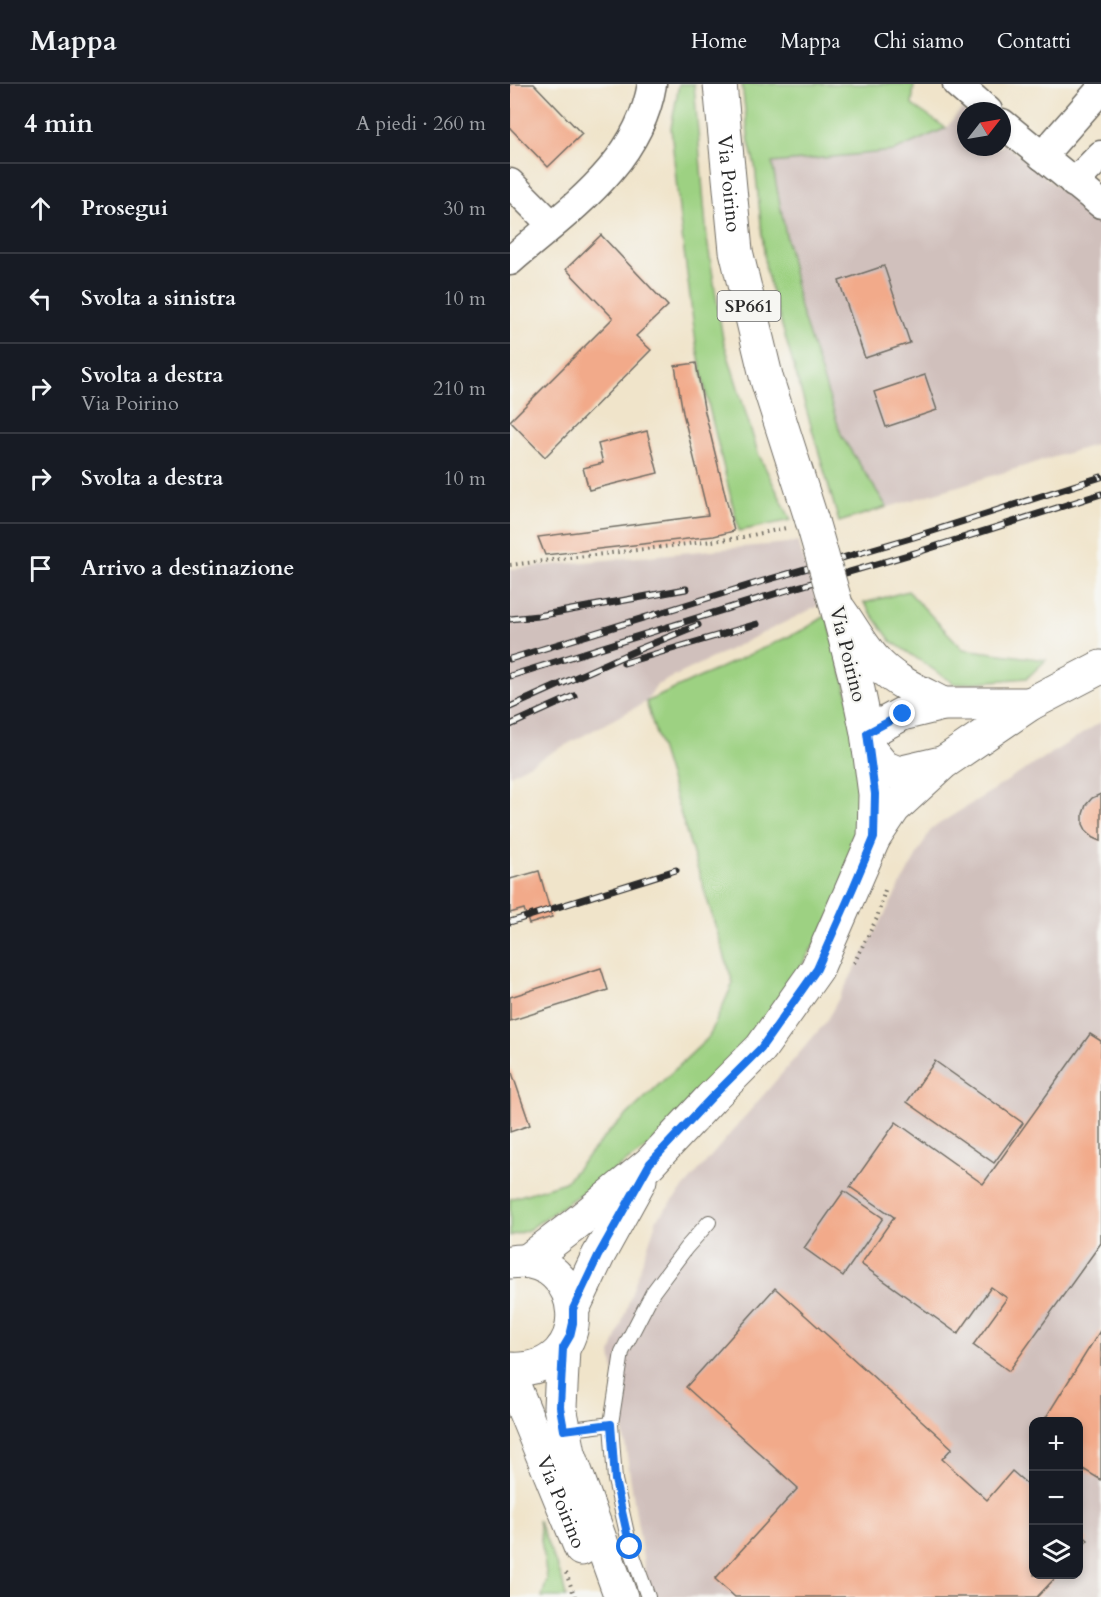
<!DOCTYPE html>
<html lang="it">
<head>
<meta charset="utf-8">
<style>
	:root { --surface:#171b24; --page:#20242c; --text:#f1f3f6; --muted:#9ea1a6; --line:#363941 }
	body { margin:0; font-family:Cardo,serif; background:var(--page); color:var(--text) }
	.controls { position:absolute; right:18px; bottom:18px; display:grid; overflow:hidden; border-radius:12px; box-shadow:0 3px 9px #0003 }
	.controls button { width:54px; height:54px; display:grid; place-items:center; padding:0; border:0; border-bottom:2px solid var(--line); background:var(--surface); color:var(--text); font:30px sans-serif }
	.compass { position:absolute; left:447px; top:18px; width:54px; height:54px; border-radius:50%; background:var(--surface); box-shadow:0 3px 9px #0003; rotate:59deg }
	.stop { position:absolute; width:18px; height:18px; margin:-14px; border:4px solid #1a73e8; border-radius:50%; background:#fff }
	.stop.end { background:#1a73e8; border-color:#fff; box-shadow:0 2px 6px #0008 }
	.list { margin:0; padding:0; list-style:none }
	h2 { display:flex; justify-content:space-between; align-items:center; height:78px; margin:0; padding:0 24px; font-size:26px }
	h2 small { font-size:20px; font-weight:400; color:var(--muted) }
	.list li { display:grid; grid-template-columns:39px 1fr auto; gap:18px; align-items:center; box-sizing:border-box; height:90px; padding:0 24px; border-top:2px solid var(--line) }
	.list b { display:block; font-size:22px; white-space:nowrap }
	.list p { margin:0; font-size:20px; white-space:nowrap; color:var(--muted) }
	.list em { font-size:20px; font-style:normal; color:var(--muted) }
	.icon { flex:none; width:33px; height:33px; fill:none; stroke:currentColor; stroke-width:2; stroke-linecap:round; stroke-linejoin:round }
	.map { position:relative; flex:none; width:591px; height:1513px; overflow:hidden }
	header { display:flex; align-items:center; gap:36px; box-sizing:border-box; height:84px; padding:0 30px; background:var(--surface); border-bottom:2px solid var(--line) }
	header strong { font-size:28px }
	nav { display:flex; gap:33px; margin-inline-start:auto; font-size:21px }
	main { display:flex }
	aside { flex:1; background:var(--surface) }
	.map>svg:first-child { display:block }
	.industrial { fill:#d0c0bc; fill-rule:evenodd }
	.green { fill:#9dd182; stroke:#647e56; stroke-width:1.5 }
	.building { fill:#f2aa8a }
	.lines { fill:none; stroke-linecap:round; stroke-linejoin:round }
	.lane-casing { stroke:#706c63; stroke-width:16 }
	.street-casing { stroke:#706c63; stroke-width:31 }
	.secondary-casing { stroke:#706c63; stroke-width:35 }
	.primary-casing { stroke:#706c63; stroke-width:35 }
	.path { stroke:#706c63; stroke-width:4; stroke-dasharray:1.5 4.5; stroke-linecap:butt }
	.lane { stroke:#fff; stroke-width:14 }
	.street { stroke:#fff; stroke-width:28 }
	.secondary { stroke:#fff; stroke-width:33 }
	.primary { stroke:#fff; stroke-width:33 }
	.rail-casing { stroke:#2b2b2b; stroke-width:7 }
	.rail { stroke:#f6f6f2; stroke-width:4.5; stroke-dasharray:14; stroke-linecap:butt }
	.primary-bridge-casing { stroke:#706c63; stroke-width:35; stroke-linecap:butt }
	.primary-bridge { stroke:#fff; stroke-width:33 }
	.route { stroke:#1a73e8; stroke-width:8 }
	.labels { text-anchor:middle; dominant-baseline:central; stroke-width:4.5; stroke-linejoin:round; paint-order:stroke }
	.shield { fill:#f6f6f2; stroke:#686867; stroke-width:1.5 }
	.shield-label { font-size:18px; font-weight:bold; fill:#2b2b2b }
	.street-label { font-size:20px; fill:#2b2b2b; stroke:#f6f6f2 }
</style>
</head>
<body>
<header>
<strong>Mappa</strong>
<nav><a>Home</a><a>Mappa</a><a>Chi siamo</a><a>Contatti</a></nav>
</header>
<main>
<aside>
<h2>4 min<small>A piedi · 260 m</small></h2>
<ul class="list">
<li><svg class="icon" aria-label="ahead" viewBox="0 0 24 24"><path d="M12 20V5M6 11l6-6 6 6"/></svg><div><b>Prosegui</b></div><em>30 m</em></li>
<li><svg class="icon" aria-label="left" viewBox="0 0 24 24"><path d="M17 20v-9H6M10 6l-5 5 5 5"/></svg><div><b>Svolta a sinistra</b></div><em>10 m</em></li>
<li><svg class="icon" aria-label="right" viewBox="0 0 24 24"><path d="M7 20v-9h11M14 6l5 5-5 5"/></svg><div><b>Svolta a destra</b><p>Via Poirino</p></div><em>210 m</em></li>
<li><svg class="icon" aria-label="right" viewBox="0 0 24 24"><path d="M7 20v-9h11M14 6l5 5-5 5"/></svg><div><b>Svolta a destra</b></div><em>10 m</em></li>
<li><svg class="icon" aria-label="arrive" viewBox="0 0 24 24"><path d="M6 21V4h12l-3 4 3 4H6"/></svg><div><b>Arrivo a destinazione</b></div></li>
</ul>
</aside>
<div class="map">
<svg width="591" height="1513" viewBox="0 0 591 1513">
	<rect width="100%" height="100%" fill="#f6f6f2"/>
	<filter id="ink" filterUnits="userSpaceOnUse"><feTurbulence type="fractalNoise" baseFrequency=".0167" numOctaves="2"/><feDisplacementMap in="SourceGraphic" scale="12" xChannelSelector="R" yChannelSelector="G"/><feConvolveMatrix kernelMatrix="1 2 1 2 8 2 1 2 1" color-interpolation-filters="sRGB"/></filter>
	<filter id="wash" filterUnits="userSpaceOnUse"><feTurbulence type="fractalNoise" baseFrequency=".008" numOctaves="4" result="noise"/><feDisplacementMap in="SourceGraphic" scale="24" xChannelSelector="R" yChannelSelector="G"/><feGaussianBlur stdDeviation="1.35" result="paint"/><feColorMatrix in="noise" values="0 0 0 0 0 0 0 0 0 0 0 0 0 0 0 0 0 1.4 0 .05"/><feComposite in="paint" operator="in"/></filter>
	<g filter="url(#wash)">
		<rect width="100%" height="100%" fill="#f0e4ca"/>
		<g class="industrial">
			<polygon points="452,25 456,28 456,63 492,63 492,58 591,138 591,359 329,438 256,187 262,79 436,44"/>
			<polygon points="288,458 308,522 147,601 136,618 0,691 0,485"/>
			<path d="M 591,638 L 591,1513 L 139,1513 L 101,1270 L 147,1135 L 316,938 L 421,745 ZM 524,1338 L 568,1338 L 568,1490 L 524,1490 Z"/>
		</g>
		<g class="green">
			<polygon points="169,0 184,0 197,155 213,255 248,369 281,436 229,447 199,323 186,259 170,136 161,44"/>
			<polygon points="232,0 404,0 402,21 436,44 384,67 262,79 290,224 332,353 377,423 329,438 256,187 245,82 239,58"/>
			<polygon points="398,507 453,565 536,576 517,594 445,600 381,557 354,519"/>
			<polygon points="317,531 343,631 352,734 339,803 242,964 135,1065 18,1146 0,1152 0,1115 55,1098 99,1048 199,953 223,899 136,618 295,545"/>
			<polygon points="28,1436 52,1495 56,1513 32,1513 37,1495"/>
		</g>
		<g id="blocks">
			<g class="building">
				<polygon points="0,0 24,0 72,50 38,83 0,44"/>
				<polygon points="91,151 158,222 126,252 141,266 35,373 0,337 103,234 56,185"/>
				<polygon points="374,182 400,259 355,274 329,197"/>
				<polygon points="186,279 194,324 224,447 204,452 35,471 28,453 198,431 173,329 165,282"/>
				<polygon points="415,291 427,326 376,343 364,308"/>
				<polygon points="137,347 148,389 79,406 73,384 93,379 88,360"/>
				<polygon points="591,710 591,757 584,754 577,748 573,740 573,730 576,721 582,714"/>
				<polygon points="29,787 42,833 19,840 14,825 0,829 0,795"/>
				<polygon points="91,884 98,906 0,937 0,913"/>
				<polygon points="580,950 591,957 591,1159 499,1287 463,1261 497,1214 481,1203 448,1250 351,1180 384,1133 340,1103 386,1038 473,1100"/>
				<polygon points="425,977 513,1039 484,1079 397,1018"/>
				<polygon points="0,983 20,1041 0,1048"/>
				<polygon points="334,1107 373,1134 333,1192 294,1164"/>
				<polygon points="265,1204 442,1364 432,1375 477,1416 502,1387 524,1406 524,1491 548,1491 527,1513 225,1513 205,1495 288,1404 176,1303"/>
				<polygon points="591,1245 591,1396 568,1382 568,1338 533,1338"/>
				<polygon points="568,1447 578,1456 568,1467"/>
			</g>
		</g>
	</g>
	<g filter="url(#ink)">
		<use href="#blocks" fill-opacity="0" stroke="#706c63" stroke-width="1.5"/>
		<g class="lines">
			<defs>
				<g id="lane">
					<polyline points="54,1346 101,1340"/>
					<polyline points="138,1513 120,1463 105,1396 101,1340 112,1268 143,1208 176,1164 199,1138"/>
				</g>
				<g id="street">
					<polyline points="447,0 478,27"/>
					<polyline points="492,39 591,120"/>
					<polyline points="532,72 591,5"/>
					<polyline points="0,99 42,141"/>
					<polyline points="564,99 591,71"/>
					<path d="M 0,177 C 57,127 129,81 142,0"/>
				</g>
				<g id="secondary">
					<path d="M 328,524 C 340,540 350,559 363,574 C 381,596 408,607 433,620"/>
					<polyline points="357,649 392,630 433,620 520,620"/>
					<polyline points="359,665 374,683 388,689 431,679"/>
					<polyline points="364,754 384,724 433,679 520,620 591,583"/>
					<polyline points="53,1264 50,1323 59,1369 111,1513"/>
					<path id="s1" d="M 0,1292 L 71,1465"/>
				</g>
				<g id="primary">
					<path id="s2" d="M 210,0 L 226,167 L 257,296 L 302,437"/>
					<polyline points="17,1177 63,1142 140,1079 201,1014 251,964 307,885 364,754 365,710 357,649 346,596 326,520"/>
					<path d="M 0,1178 C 77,1166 90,1290 0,1285"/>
					<polyline points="63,1225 88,1172 130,1096"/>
				</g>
			</defs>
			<use href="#lane" class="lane-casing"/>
			<use href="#street" class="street-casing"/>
			<use href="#secondary" class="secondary-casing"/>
			<use href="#primary" class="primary-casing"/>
			<g class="path">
				<polyline points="0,481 228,454 276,444"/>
				<polyline points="344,879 367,834 375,806"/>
				<polyline points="56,1489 65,1513"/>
			</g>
			<use href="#lane" class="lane"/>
			<use href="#street" class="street"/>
			<use href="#secondary" class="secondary"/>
			<use href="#primary" class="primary"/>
			<defs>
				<g id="rail">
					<polyline points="0,535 28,532 176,505"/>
					<polyline points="0,575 250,498 404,453 591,393"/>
					<polyline points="114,579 247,540"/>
					<polyline points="0,592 274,507 408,468 591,410"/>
					<polyline points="0,623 127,566 188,541"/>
					<polyline points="0,641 64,612"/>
					<polyline points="0,838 166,786"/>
				</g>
			</defs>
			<use href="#rail" class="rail-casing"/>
			<use href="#rail" class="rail"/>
			<defs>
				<polyline id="primary-bridge" points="302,437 326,520"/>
			</defs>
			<use href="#primary-bridge" class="primary-bridge-casing"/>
			<use href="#primary-bridge" class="primary-bridge"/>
		</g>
	</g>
	<g class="lines" filter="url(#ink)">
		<polyline class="route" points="120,1463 105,1396 101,1340 54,1346 50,1323 53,1264 60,1252 63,1239 63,1225 88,1172 140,1079 201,1014 251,964 307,885 343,804 364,754 365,710 357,649 393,630"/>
	</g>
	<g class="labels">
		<rect class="shield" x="207.5" y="207" width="63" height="30" rx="4.5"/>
		<g class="shield-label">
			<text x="239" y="222">SP661</text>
		</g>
		<g class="street-label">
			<text stroke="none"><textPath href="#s2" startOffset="100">Via Poirino</textPath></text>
			<text transform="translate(338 570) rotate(76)">Via Poirino</text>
			<text stroke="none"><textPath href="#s1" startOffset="136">Via Poirino</textPath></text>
		</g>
	</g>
</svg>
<div class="controls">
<button>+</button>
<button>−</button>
<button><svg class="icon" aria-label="layers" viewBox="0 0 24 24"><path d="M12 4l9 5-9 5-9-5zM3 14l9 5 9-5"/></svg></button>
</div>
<svg class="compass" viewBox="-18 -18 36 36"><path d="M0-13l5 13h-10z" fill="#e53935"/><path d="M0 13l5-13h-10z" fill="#9ea1a6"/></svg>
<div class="stop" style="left:120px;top:1463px"></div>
<div class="stop end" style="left:393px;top:630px"></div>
</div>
</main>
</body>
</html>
